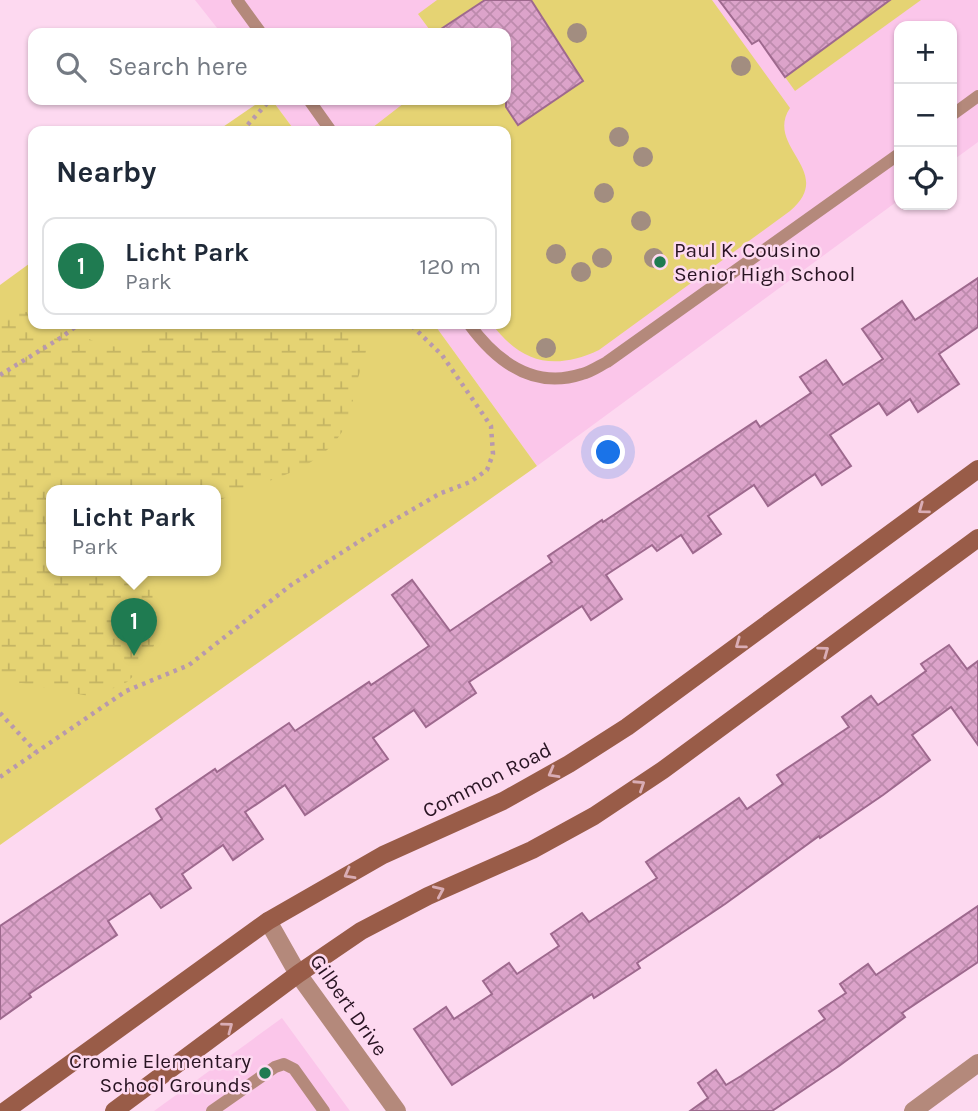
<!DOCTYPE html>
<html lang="en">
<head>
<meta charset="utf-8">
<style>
	:root { --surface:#fff; --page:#f6f6f7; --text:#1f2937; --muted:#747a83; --line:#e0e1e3; --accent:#1f7b51 }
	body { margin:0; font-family:Karla,sans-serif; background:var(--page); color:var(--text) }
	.controls { position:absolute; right:21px; top:21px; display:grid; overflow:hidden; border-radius:14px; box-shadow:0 2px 5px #0004 }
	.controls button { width:63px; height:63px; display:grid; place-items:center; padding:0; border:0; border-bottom:2px solid var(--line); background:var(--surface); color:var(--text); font:35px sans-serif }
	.you { position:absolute; left:609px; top:453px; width:24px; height:24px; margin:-18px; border:5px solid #fff; border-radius:50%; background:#1a73e8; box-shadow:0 0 0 10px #1a73e833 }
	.badge { display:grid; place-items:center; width:46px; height:46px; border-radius:50%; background:var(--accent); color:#fff; font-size:23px; font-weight:700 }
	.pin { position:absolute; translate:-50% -58px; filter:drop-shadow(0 2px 4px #0008) }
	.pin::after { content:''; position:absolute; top:37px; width:24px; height:21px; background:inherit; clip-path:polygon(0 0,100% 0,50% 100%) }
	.popup { position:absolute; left:46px; top:485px; width:175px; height:91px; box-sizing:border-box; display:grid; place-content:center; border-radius:14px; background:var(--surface); filter:drop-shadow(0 2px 5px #0005); font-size:23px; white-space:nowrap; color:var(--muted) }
	.popup b { font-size:26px; color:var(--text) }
	.popup::after { content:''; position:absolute; left:50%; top:100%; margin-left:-14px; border:14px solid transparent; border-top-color:var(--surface) }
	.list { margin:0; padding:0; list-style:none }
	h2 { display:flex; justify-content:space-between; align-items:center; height:91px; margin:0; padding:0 28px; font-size:30px }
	h2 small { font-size:23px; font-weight:400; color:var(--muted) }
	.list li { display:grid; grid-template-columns:46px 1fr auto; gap:21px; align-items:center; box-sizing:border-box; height:98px; margin:0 14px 14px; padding:0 14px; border:2px solid var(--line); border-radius:14px }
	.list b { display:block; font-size:26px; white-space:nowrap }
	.list p { margin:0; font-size:23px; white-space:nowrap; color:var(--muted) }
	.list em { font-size:23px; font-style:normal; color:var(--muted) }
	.icon { flex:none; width:38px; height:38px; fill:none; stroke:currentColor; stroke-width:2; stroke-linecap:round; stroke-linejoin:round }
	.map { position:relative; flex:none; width:978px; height:1111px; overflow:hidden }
	.search { position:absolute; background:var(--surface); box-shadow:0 2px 5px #0004; left:28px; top:28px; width:483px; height:77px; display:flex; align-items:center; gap:18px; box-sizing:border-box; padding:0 24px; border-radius:14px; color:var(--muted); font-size:26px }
	.panel { position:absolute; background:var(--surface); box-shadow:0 2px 5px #0004; left:28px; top:126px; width:483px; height:203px; border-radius:14px }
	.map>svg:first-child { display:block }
	.built { fill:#fbc6ea }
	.green { fill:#e5d373; fill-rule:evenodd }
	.wetland { fill:url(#wetland-marsh) }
	.building { fill:url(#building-cross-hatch); stroke:#9e698e; stroke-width:2 }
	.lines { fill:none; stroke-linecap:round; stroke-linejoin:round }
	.path { stroke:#b899ad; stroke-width:4.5; stroke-dasharray:3.5 5; stroke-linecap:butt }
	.lane { stroke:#b4897b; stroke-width:12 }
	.street { stroke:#b4897b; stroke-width:18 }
	.secondary { stroke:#995c48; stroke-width:18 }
	.tree { fill:#a28d80 }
	.oneway { stroke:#daadb5 }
	.poi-dot { fill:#1f7b51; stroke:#fdd9f0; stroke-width:2.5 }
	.labels { text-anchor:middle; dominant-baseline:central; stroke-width:5; stroke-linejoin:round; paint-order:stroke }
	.poi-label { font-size:21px; fill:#291423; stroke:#fdd9f0; text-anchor:start }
	.street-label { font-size:21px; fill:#291423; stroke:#fdd9f0 }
</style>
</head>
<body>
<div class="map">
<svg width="978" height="1111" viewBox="0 0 978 1111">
	<defs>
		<pattern id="wetland-marsh" width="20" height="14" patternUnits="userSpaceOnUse" patternTransform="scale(1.75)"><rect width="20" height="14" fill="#e5d373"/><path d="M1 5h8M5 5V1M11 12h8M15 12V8" fill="none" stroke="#c4b463"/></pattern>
		<pattern id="building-cross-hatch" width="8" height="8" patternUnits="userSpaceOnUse" patternTransform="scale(1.75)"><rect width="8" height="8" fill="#dca3ca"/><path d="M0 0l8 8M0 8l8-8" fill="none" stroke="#bd8bad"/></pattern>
	</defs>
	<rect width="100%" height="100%" fill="#fdd9f0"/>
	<g class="built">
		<polygon points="195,0 978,0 978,142 952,161 952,26 899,26 899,200 537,466 434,324 506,324 506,131 295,131 272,100 506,100 506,33 221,33"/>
		<polygon points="282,1018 350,1111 154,1111"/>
	</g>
	<g class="green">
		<path d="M 437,0 L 712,0 L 790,108 C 764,147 837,171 790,211 L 599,350 C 554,371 521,363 492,324 L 506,324 L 506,131 L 368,131 L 408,100 L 506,100 L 506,33 L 432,33 L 418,14 Z"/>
		<polygon points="890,0 921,0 795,91 785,77"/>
		<polygon points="262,100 272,100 295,131 217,131"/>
		<path d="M 33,261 L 33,324 L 434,324 L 537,466 L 0,845 L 0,285 ZM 52,490 L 216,490 L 216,570 L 52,570 Z"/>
	</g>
	<path class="wetland" d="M 26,312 L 33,314 L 33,324 C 42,324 53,322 61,324 C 72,326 82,335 91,340 C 119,354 146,345 166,324 L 364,324 C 372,344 363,362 357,381 C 353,393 353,406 349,418 C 326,475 262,478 216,502 L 216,490 L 52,490 L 52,570 L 154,570 L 152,580 L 154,645 L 148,662 L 127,682 L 94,697 L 21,683 L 0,687 L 0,316 Z"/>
	<g class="building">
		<polygon points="485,0 531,0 583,81 518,125 506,107 506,33 435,33"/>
		<polygon points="719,0 890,0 785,77 759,40 752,44"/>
		<polygon points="978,278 978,327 939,354 959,384 918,412 910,399 887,415 879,403 830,435 851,466 822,485 815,474 768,506 754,485 708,516 721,534 693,553 681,535 657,551 652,545 606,575 622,599 591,620 582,606 469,682 476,693 426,727 414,710 373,738 388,759 305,815 285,785 245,812 263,839 233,860 223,845 182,874 191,888 161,908 150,893 108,921 117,935 29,994 31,997 0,1019 0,926 162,819 156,809 215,769 217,772 289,723 295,731 369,682 371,685 429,646 392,595 412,580 450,631 552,562 548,556 602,520 603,522 756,421 760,427 811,393 800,377 826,360 843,385 883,359 862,329 902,301 915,320"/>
		<polygon points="949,645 967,669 978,661 978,745 951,707 912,735 930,760 883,795 820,838 819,836 725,904 637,963 640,968 594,998 592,994 452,1085 414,1029 446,1007 454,1019 492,994 483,981 509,963 517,974 559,946 551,934 582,913 589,922 657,878 646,862 739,798 747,809 783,784 777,775 849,727 842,717 871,696 878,705 926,671 921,664"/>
		<polygon points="978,906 978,962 902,1013 905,1017 839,1066 772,1111 690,1111 708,1098 698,1083 716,1070 726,1085 741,1076 825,1019 819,1011 846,993 840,984 868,964 876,975"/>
	</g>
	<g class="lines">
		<g class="path">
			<polyline points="242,131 270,100"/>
			<polyline points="0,375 62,337 79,324"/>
			<polyline points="0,713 36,752"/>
			<polyline points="0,777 126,691 189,665 291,585 374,532 439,494 470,482 487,470 493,454 491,426 442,355 410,324"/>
		</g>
		<g class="lane">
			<polyline points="237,0 261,33"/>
			<polyline points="309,100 331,131"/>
			<polyline points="952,115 978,96"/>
			<path d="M 469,324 C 496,361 533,390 582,374 C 591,372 599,366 607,362 L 899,154"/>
			<polyline points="212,1111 275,1067 284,1064 294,1069 324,1111"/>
		</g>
		<g class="street">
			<polyline points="268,921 298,974 397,1111"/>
			<polyline points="913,1111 978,1063"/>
		</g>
		<g class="secondary">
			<polyline points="5,1111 268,921 383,855 503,801 569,764 627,727 978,469"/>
			<polyline points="114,1111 298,974 361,931 428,896 532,850 594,816 663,770 978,538"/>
		</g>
	</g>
	<g class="tree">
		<circle cx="577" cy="33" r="10"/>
		<circle cx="741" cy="66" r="10"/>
		<circle cx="619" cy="137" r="10"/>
		<circle cx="643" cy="157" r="10"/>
		<circle cx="604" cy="193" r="10"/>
		<circle cx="641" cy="221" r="10"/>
		<circle cx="556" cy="254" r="10"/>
		<circle cx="602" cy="258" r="10"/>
		<circle cx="654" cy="258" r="10"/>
		<circle cx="581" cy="272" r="10"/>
		<circle cx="546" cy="348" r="10"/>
	</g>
	<defs><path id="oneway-chevron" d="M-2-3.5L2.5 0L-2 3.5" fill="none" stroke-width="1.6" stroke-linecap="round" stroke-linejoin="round" transform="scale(1.75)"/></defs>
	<g class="oneway">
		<use href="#oneway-chevron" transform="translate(923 509) rotate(144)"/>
		<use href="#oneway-chevron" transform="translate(740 644) rotate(144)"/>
		<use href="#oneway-chevron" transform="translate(824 651) rotate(-36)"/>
		<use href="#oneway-chevron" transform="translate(553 773) rotate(151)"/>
		<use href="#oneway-chevron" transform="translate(640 785) rotate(-33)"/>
		<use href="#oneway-chevron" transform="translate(349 874) rotate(151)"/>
		<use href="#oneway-chevron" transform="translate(439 891) rotate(-24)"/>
		<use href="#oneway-chevron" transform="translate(228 1027) rotate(-37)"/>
	</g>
	<g class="poi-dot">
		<circle cx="660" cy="262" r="7"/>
		<circle cx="265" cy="1073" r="7"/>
	</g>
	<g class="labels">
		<g class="poi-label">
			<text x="674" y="250">Paul K. Cousino<tspan x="674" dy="24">Senior High School</tspan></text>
			<text x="251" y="1061" text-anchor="end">Cromie Elementary<tspan x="251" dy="24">School Grounds</tspan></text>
		</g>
		<g class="street-label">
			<text transform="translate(487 780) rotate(-27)">Common Road</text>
			<text transform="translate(349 1005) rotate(55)">Gilbert Drive</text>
		</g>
	</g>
</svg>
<div class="controls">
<button>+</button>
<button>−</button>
<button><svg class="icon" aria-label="locate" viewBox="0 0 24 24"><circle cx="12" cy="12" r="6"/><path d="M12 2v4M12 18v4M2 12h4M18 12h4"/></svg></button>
</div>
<div class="you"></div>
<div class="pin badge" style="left:134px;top:656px">1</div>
<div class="popup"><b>Licht Park</b>Park</div>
<div class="search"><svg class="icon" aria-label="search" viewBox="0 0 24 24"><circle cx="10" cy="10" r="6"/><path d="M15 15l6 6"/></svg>Search here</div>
<section class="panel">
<h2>Nearby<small></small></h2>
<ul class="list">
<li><span class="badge">1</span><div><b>Licht Park</b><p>Park</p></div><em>120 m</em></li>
</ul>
</section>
</div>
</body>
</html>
